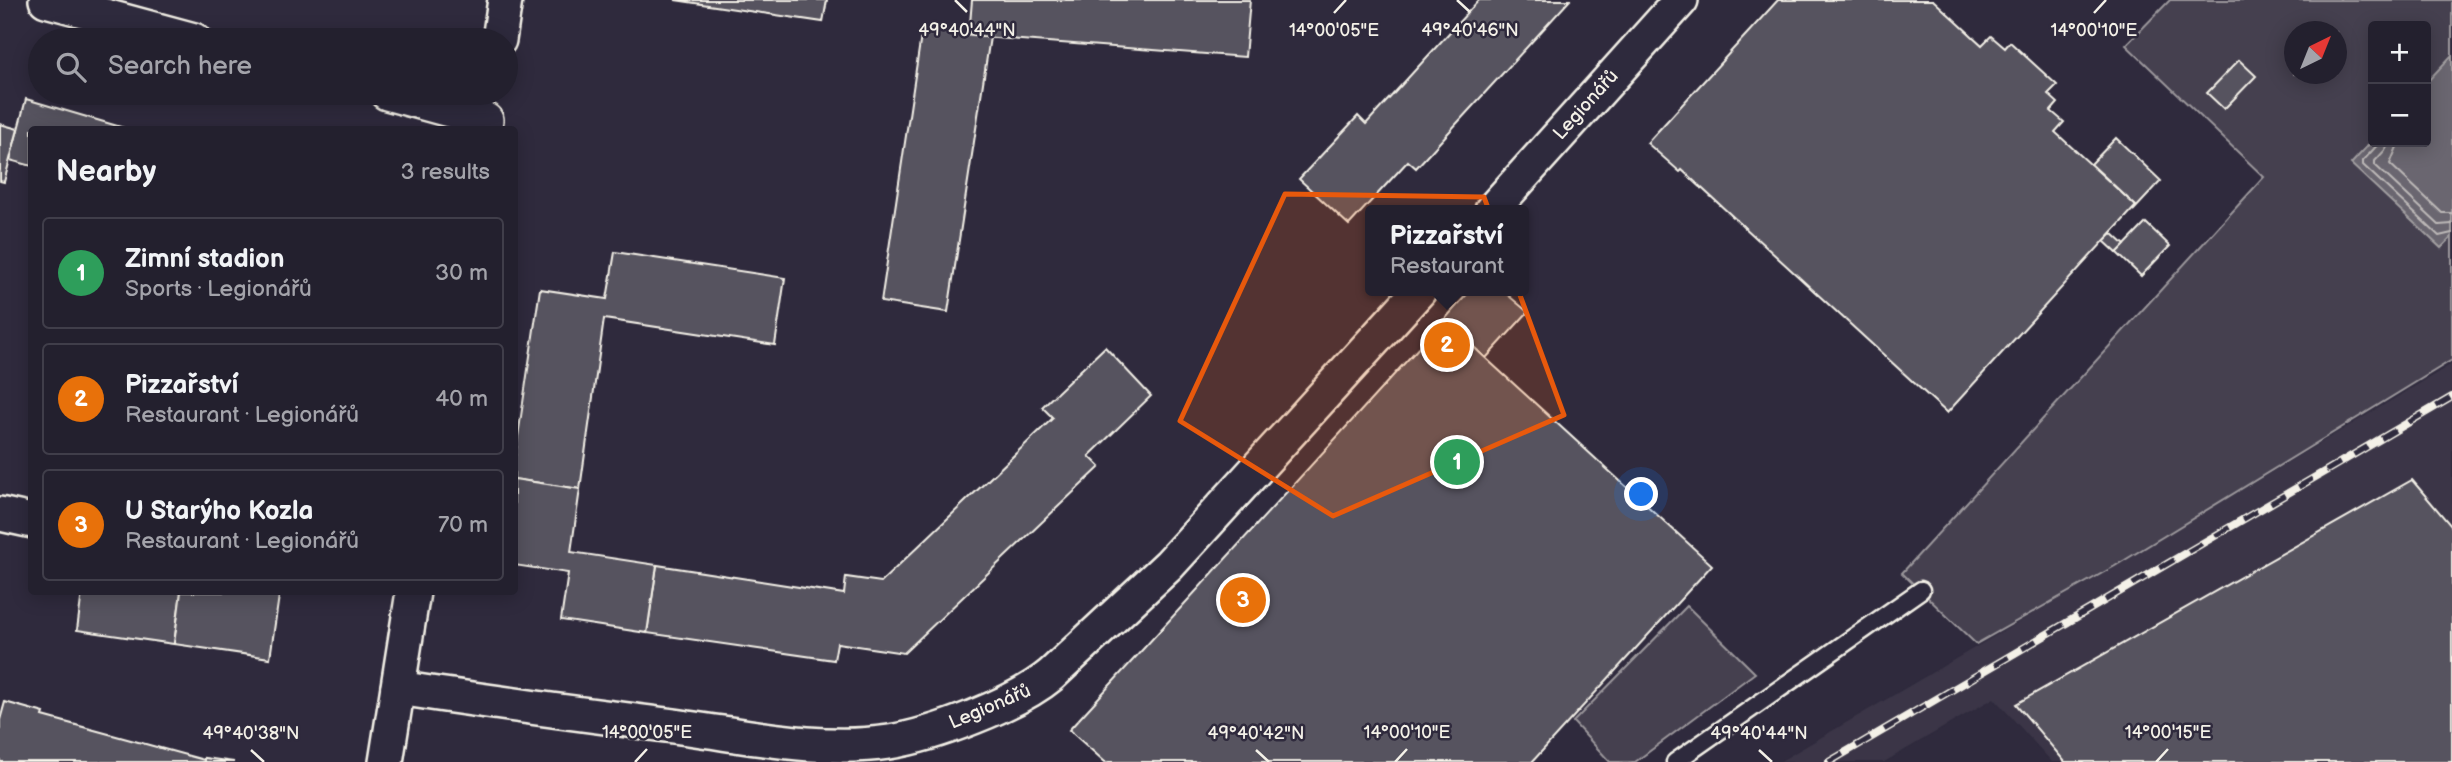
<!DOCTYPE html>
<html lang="en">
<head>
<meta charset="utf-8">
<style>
	:root { --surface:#23202e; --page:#2f2d3a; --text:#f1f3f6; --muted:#a3a3aa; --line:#403e4a; --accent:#ff9aa2 }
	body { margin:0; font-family:"Balsamiq Sans",sans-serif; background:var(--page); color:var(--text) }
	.controls { position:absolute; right:21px; top:21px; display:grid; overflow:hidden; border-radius:7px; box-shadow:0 4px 18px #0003 }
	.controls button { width:63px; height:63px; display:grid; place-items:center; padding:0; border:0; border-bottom:2px solid var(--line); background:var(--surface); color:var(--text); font:35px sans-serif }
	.compass { position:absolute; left:2284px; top:21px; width:63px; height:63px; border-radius:50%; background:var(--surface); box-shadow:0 4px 18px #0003; rotate:43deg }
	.you { position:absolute; left:1642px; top:495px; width:24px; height:24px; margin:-18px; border:5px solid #fff; border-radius:50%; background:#1a73e8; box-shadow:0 0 0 10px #1a73e833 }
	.badge { display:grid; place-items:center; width:46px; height:46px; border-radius:50%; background:var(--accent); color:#fff; font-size:23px; font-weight:700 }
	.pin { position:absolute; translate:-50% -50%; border:4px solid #fff; box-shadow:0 2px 7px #0006 }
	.popup { position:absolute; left:1365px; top:205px; width:164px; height:91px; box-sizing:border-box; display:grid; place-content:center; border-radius:7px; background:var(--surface); filter:drop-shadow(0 2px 5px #0005); font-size:23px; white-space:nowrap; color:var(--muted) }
	.popup b { font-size:26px; color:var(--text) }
	.popup::after { content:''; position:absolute; left:50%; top:100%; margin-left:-14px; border:14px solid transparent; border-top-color:var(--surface) }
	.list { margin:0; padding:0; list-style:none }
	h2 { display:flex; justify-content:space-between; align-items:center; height:91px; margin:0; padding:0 28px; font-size:30px }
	h2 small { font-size:23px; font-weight:400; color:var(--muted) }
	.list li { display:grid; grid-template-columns:46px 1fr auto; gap:21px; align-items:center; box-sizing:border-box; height:112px; margin:0 14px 14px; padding:0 14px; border:2px solid var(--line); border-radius:7px }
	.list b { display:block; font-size:26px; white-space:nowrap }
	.list p { margin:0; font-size:23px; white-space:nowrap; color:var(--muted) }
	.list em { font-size:23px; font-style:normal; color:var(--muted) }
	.icon { flex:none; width:38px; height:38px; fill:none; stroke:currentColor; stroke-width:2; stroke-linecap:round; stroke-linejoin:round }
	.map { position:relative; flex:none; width:2452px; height:762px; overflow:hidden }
	.search { position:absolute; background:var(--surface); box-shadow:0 4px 18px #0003; left:28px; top:28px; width:490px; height:77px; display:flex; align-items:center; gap:18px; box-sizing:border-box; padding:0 24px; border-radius:38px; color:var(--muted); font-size:26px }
	.panel { position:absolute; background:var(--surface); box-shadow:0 4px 18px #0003; left:28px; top:126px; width:490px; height:469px; border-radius:7px }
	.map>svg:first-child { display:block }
	.built { fill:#3b3647 }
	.green { fill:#454050; stroke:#9c989c; stroke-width:2; fill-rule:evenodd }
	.water { fill:#6a6670; stroke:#a19ea0; stroke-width:2 }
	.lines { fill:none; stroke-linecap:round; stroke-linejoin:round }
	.shore { stroke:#bdb9b8; stroke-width:2 }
	.building { fill:#56525f; stroke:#f4f1e8; stroke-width:2 }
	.lane-casing { stroke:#f4f1e8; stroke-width:21 }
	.street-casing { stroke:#f4f1e8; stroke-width:38 }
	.lane { stroke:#2f2a3d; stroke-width:16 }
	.street { stroke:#2f2a3d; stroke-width:33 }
	.rail-casing { stroke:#f4f1e8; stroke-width:8 }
	.rail { stroke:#2f2a3d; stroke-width:5; stroke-dasharray:16; stroke-linecap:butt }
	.marked { fill:#e8590c; fill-opacity:0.2; stroke:#e8590c; stroke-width:5; stroke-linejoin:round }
	.ticks { fill:none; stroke:#f4f1e8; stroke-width:2.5 }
	.labels { text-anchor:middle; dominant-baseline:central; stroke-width:5; stroke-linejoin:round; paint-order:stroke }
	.street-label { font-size:19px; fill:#f4f1e8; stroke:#2f2a3d }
	.ticks-label { font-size:18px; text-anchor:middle; fill:#f4f1e8; stroke:#2f2a3d; stroke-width:5; stroke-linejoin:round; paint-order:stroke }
</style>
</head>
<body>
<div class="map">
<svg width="2452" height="762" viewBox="0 0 2452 762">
	<rect width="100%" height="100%" fill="#2f2a3d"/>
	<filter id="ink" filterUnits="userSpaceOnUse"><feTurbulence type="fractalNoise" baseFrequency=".0143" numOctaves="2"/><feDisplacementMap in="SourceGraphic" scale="14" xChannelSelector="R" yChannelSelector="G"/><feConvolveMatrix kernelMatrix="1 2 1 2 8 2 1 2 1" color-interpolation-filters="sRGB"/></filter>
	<g filter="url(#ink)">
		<polygon class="built" points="2452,364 2452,762 2052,762 1994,698 1884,762 1779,762 2115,566"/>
		<g class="green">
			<path d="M 2170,0 L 2452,0 L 2452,360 L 2115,566 L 1976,644 L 1902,573 L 2264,177 L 2126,45 ZM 2373,26 L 2426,26 L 2426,142 L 2373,142 ZM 2294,32 L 2336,32 L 2336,74 L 2294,74 Z"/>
			<polygon points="1687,606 1755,673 1635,762 1610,762 1573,722"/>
		</g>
		<polygon class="water" points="2452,55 2452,237 2441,248 2351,164 2373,140 2373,142 2426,142 2426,83"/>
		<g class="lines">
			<g class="shore">
				<polyline points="2380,142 2363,161 2363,165 2439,236 2452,233"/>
				<polyline points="2389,142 2386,149 2375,161 2375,165 2439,225 2452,224"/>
				<polyline points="2399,142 2390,164 2442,213 2452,213"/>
			</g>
		</g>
		<g class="building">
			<polygon points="675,0 827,0 823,22"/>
			<polygon points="972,0 1250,0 1245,57 969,36"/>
			<polygon points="1479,0 1570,0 1416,168 1408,161 1349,225 1299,179 1358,116 1366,124"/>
			<polygon points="1778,0 1933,0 1982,45 1991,36 2005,48 2010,42 2057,85 2048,94 2058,103 2051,111 2064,122 2055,132 2136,206 1947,413 1682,170 1680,172 1647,143"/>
			<polygon points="922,29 990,37 948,312 881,302"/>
			<polygon points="2239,60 2256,76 2224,109 2207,93"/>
			<polygon points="26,99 131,130 32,130 32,166 10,160"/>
			<polygon points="0,124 18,129 4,182 0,181"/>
			<polygon points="2116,138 2161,181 2133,211 2136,206 2091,164"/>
			<polygon points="2146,223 2170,246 2141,276 2117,253"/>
			<polygon points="2112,233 2125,245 2117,253 2104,241"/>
			<polygon points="615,252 785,278 775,345 604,319 580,489 514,479 514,463 540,289 607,299"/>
			<polygon points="1470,291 1503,291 1528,312 1486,358 1444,320"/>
			<polygon points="1444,320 1712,565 1532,762 1105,762 1069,730"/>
			<polygon points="1105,347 1151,396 1089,456 1100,467 904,653 837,643 834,660 647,633 657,565 844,594 846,577 881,582 1053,418 1042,407"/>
			<polygon points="514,479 580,489 571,552 657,565 647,633 561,620 568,573 514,565"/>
			<polygon points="2412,480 2452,527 2452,762 2065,762 2016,704"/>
			<polygon points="82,592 181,592 174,644 77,630"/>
			<polygon points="181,592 248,592 279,596 270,658 174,644"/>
			<polygon points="5,702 44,713 43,716 204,760 204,758 234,762 0,762 0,720"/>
		</g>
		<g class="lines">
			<defs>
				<polyline id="lane" points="1675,762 1921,590"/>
				<g id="street">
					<polyline points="46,0 194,40"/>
					<polyline points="499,40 505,0"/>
					<polyline points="387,93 486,120"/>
					<polyline points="1492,210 1681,0"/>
					<polyline points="0,514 32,521"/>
					<path d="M 398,688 C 494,703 591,715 688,728 C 754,737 823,752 889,742 C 935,735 1016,704 1051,675 L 1169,565 L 1419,291"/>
					<polyline points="386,762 413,592"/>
				</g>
			</defs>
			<use href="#lane" class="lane-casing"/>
			<use href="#street" class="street-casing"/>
			<use href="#lane" class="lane"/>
			<use href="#street" class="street"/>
			<defs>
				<polyline id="rail" points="1829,762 2452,397"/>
			</defs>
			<use href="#rail" class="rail-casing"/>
			<use href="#rail" class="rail"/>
		</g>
	</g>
	<path class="marked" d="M 1285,194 L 1484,197 L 1564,415 L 1333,516 L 1180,421 Z"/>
	<path class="ticks" d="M 955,0 L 967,12M 1457,0 L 1470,12M 1334,13 L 1346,0M 2094,13 L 2106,0M 251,750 L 264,762M 1256,750 L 1269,762M 1759,750 L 1772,762M 635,762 L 647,749M 1395,762 L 1407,749M 2156,762 L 2168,749"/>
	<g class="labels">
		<g class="street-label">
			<text transform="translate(1586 105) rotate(-48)">Legionářů</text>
			<text transform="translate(990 707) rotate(-23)">Legionářů</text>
		</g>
	</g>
	<g class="ticks-label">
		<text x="967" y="36">49°40'44"N</text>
		<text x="1470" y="36">49°40'46"N</text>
		<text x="1334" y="36">14°00'05"E</text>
		<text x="2094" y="36">14°00'10"E</text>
		<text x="647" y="738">14°00'05"E</text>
		<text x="1407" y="738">14°00'10"E</text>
		<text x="2168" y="738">14°00'15"E</text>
		<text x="251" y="739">49°40'38"N</text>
		<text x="1256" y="739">49°40'42"N</text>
		<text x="1759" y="739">49°40'44"N</text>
	</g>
</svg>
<div class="controls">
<button>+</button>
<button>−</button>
</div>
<svg class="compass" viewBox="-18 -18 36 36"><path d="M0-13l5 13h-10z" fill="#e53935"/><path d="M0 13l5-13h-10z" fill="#a3a3aa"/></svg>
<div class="you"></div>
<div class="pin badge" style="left:1457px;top:462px;background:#2e9e5b">1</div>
<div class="pin badge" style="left:1447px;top:345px;background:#e8710a">2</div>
<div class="popup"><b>Pizzařství</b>Restaurant</div>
<div class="pin badge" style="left:1243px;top:600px;background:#e8710a">3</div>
<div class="search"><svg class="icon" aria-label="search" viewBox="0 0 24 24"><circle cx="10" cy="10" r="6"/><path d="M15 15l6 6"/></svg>Search here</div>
<section class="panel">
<h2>Nearby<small>3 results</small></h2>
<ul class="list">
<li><span class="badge" style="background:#2e9e5b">1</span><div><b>Zimní stadion</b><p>Sports · Legionářů</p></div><em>30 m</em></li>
<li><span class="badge" style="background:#e8710a">2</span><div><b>Pizzařství</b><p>Restaurant · Legionářů</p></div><em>40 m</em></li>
<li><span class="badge" style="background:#e8710a">3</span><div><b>U Starýho Kozla</b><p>Restaurant · Legionářů</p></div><em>70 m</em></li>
</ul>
</section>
</div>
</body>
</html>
